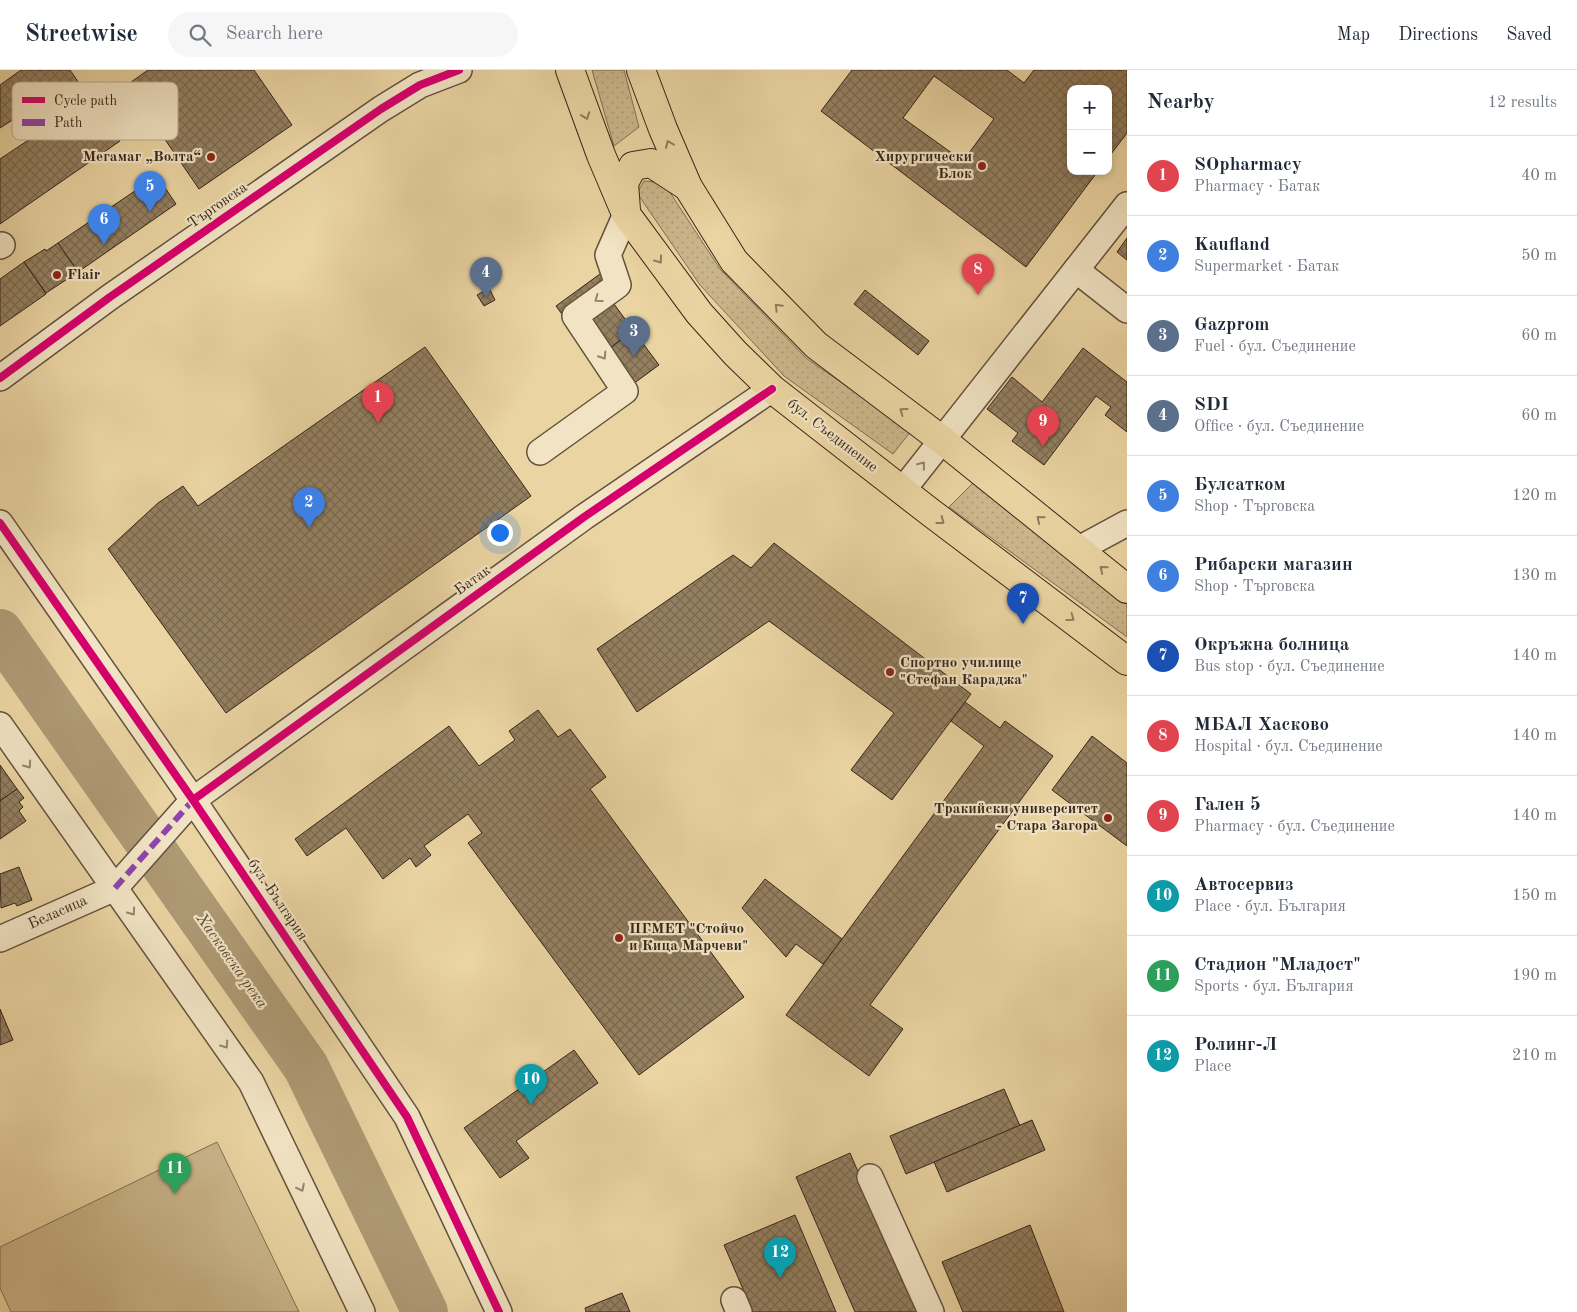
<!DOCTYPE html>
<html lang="en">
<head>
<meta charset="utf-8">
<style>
	:root { --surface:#fff; --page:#f6f6f7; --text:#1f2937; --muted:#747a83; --line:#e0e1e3; --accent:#7c3aed }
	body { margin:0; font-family:"Old Standard TT",serif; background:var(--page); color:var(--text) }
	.controls { position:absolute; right:15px; top:15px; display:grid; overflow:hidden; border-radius:10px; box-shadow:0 2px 8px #0003 }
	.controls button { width:45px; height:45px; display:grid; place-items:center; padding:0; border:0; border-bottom:1px solid var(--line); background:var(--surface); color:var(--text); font:25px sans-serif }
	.you { position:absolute; left:499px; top:462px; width:18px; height:18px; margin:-12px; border:4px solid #fff; border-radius:50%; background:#1a73e8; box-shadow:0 0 0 8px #1a73e833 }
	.badge { display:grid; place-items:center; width:32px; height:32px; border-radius:50%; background:var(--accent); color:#fff; font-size:16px; font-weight:700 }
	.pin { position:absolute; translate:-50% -41px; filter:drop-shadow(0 1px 2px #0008) }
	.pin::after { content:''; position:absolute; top:26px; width:18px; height:15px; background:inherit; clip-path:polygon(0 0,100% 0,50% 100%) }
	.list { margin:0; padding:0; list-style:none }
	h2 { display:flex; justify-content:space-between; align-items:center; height:65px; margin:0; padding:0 20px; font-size:21px }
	h2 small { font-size:16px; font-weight:400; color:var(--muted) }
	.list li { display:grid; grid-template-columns:32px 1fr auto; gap:15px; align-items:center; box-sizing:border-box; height:80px; padding:0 20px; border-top:1px solid var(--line) }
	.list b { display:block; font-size:19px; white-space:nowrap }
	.list p { margin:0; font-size:16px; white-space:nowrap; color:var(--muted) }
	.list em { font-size:16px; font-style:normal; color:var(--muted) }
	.icon { flex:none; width:28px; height:28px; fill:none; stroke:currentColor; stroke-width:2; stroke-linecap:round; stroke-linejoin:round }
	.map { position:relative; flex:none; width:1127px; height:1242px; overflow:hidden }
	header { display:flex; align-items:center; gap:30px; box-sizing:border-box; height:70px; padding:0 25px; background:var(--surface); border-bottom:1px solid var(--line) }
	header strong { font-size:24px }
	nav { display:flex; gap:28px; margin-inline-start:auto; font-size:18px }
	.search { width:350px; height:45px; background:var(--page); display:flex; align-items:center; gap:12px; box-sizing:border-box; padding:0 18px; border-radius:28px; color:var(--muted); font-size:19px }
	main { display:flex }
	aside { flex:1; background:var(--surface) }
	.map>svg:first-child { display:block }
	.grass { fill:url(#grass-dots); stroke:#806e52 }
	.garden { fill:#cbb68b; stroke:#806e52 }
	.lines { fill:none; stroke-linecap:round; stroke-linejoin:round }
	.river { stroke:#ad9974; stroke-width:46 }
	.building { fill:url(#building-cross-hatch); stroke:#36261a; fill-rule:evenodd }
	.minor-casing { stroke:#63523c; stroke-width:28 }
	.major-casing { stroke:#36261a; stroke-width:30 }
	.minor { stroke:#f1e3c3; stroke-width:25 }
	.major { stroke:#ead4a2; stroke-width:28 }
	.quiet { stroke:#8e44ad; stroke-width:6; stroke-dasharray:12 6; stroke-linecap:butt }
	.cycleway-casing { stroke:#f1e3c3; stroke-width:11 }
	.cycleway { stroke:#d6006c; stroke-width:8 }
	.oneway { stroke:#907d5e }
	.oneway2 { stroke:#94846e }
	.poi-dot { fill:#8f2418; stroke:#f1e3c3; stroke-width:2 }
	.labels { text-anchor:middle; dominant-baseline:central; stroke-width:4.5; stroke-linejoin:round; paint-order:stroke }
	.poi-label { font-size:15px; font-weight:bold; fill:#36261a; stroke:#f1e3c3; text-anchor:end }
	.street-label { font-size:15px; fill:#36261a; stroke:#f1e3c3 }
	.water-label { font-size:16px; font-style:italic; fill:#5a4835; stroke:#f1e3c3 }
	.key { fill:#f1e3c3; stroke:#b9aa90; stroke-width:1 }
	.key-label { font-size:14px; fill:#36261a }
</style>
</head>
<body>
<header>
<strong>Streetwise</strong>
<div class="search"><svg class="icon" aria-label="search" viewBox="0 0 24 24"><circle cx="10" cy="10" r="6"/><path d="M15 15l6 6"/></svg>Search here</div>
<nav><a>Map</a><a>Directions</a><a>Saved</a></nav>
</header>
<main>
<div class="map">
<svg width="1127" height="1242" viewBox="0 0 1127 1242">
	<defs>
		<pattern id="grass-dots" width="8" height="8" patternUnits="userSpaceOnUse" patternTransform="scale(1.25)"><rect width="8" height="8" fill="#cbb68b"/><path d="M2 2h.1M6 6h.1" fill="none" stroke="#af9c77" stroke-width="1.8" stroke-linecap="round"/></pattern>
		<pattern id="building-cross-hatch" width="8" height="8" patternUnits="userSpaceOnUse" patternTransform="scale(1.25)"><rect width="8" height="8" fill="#948061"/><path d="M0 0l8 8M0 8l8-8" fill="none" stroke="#7a694f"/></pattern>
	</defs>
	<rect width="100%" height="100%" fill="#ead4a2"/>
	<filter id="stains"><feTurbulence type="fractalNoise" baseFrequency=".004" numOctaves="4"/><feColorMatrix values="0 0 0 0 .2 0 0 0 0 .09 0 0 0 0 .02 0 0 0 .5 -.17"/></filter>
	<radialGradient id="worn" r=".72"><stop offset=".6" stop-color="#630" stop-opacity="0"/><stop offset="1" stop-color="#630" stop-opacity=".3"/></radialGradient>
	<g class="grass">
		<polygon points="592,0 624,0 639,57 614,76"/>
		<polygon points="644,111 657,112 669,121 720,199 806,288 911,361 893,384 784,306 700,215 637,123"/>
		<polygon points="974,412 1127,527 1127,567 949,437"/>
	</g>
	<polygon class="garden" points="217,1072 299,1242 11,1242 0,1218 0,1177"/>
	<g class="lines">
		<polyline class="river" points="0,562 306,997 425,1242"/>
	</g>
	<g class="building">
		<polygon points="21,0 70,0 81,16 76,19 89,37 94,34 120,71 0,154 0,89 45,59 31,38 0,58 0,15"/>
		<polygon points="148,0 254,0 292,55 199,119 129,17 131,12"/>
		<path d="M 852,0 L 1007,0 L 1024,13 L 1034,0 L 1127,0 L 1127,63 L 1108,88 L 1108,19 L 1071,19 L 1071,101 L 1098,101 L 1026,197 L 821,41 ZM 934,6 L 994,49 L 963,91 L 903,48 Z"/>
		<polygon points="157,106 176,134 78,202 58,173"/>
		<polygon points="1127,168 1127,190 1117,182"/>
		<polygon points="58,173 78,202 46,223 24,192 45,179 46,181"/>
		<polygon points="24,192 46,224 0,256 0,209"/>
		<polygon points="604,201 623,227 614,234 633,260 609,279 575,262 556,236"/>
		<polygon points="489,218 495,230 484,236 477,225"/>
		<polygon points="865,220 929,271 918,285 854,234"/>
		<polygon points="633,260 659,295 633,314 609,279"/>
		<polygon points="425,277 531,426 226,643 108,479 158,433 183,416 198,436"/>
		<polygon points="1083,278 1127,312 1127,362 1105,345 1111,337 1096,326 1044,395 1012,371 1018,363 987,339 1012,307 1042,332"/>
		<polygon points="774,473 971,624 892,730 851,700 894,643 769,551 637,642 597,579 733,485 751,498"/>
		<polygon points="965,632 1000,658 1005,651 1053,686 870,935 903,959 869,1006 786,945 984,676 951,651"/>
		<polygon points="538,640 558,667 570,659 606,707 590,719 744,927 639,1005 468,773 482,763 468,744 424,776 431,785 416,797 410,788 383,809 346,758 307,786 295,769 449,656 479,696 515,670 509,661"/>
		<polygon points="1092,666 1127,693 1127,776 1052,720"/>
		<polygon points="0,695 17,719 0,731"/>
		<polygon points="17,719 24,728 19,732 23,737 19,741 26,751 0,769 0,731"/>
		<polygon points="19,797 32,830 17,836 15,833 1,838 0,804"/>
		<polygon points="765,809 842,869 823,894 796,874 786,887 742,838"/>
		<polygon points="0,939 13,970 0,975"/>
		<polygon points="574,980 598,1013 516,1071 529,1088 500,1108 464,1058"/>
		<polygon points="1004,1019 1020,1056 906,1104 890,1066"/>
		<polygon points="1032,1050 1045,1080 947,1122 934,1092"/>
		<polygon points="850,1083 918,1242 855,1242 796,1107"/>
		<polygon points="795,1145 836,1242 753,1242 724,1175"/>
		<polygon points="1030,1155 1064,1242 963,1242 942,1192"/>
		<polygon points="622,1223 630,1242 586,1242 585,1238"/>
	</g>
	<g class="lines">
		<defs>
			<g id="minor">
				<polyline points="0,176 2,175"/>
				<polyline points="1076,200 1127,240"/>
				<polyline points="0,308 110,227 381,39 420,15 459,0"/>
				<polyline points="540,382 625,321 575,246 618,215 608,185 626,144"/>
				<polyline points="902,421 1127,135"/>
				<polyline points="0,453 193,730 407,1047 499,1242"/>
				<polyline points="1079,479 1127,453"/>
				<polyline points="0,655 251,1012 362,1242"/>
				<polyline points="0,869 115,818 193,730 584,447 772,319"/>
				<polyline points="870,1107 931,1242"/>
				<polyline points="734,1230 739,1242"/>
			</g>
			<g id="major">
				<polyline points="570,0 601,85 626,144 699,243 735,283 772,319 930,442 1127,591"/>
				<polyline points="641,0 663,59 688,117 734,191 816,275 942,370 1127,519"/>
				<polyline points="626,140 624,113 633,96 651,93 688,117"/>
			</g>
		</defs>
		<use href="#minor" class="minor-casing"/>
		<use href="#major" class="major-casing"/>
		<use href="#minor" class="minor"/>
		<use href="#major" class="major"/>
		<polyline class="quiet" points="115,818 193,730"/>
		<defs>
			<g id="cycleway">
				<polyline points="0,308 110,227 381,39 420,15 459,0"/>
				<polyline points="0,453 193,730 407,1047 499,1242"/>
				<polyline points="193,730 584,447 772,319"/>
			</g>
		</defs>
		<use href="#cycleway" class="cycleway-casing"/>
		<use href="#cycleway" class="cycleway"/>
	</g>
	<defs><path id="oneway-chevron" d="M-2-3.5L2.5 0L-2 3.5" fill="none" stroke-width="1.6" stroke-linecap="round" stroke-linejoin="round" transform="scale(1.25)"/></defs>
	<g class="oneway">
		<use href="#oneway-chevron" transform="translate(586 46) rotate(70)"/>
		<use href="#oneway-chevron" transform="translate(669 74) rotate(-113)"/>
		<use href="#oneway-chevron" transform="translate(659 190) rotate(54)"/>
		<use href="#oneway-chevron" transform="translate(778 237) rotate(-135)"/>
		<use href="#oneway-chevron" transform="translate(903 341) rotate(-144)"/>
		<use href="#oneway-chevron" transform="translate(1040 449) rotate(-141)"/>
		<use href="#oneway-chevron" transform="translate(941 451) rotate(37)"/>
		<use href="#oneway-chevron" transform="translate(1103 499) rotate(-141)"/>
		<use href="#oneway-chevron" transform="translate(1071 548) rotate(36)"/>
	</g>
	<g class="oneway2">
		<use href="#oneway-chevron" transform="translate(598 229) rotate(144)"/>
		<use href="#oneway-chevron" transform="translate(603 286) rotate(57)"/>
		<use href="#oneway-chevron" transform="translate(922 395) rotate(-52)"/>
		<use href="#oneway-chevron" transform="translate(28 695) rotate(55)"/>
		<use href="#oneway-chevron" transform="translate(132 842) rotate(55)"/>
		<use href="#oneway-chevron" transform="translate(225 975) rotate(55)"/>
		<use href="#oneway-chevron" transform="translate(301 1118) rotate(64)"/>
	</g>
	<g class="poi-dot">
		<circle cx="211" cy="87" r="5"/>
		<circle cx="982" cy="96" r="5"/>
		<circle cx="57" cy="205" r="5"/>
		<circle cx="890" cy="602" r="5"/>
		<circle cx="1108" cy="748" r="5"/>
		<circle cx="619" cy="868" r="5"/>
	</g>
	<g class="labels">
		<g class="poi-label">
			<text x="201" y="87">Мегамаг „Волта“</text>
			<text x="972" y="87">Хирургически<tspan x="972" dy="17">Блок</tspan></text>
			<text x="67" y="205" text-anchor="start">Flair</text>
			<text x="900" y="593" text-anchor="start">Спортно училище<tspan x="900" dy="17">"Стефан Караджа"</tspan></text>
			<text x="1098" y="739">Тракийски университет<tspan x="1098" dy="17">- Стара Загора</tspan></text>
			<text x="629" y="859" text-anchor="start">ПГМЕТ "Стойчо<tspan x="629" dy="17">и Кица Марчеви"</tspan></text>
		</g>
		<g class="street-label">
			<text transform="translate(218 136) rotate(-35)">Търговска</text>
			<text transform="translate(832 366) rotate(38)">бул. Съединение</text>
			<text transform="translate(473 511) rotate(-36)">Батак</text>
			<text transform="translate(277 830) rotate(56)">бул. България</text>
			<text transform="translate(58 843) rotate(-24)">Беласица</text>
		</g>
		<g class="water-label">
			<text transform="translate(231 891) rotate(55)">Хасковска река</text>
		</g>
	</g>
	<rect x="12" y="12" width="166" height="58" rx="8" class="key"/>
	<rect x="22" y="27" width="23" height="6" fill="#d6006c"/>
	<rect x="22" y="49" width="23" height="7" fill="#8e44ad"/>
	<g class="key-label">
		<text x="54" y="35">Cycle path</text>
		<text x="54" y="57">Path</text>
	</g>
	<rect width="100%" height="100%" filter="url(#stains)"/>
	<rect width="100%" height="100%" fill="url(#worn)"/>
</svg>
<div class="controls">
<button>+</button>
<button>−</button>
</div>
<div class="you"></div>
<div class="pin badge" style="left:378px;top:353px;background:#e0444e">1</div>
<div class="pin badge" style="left:309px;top:458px;background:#3f7fe0">2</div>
<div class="pin badge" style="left:634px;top:287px;background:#5c6f8a">3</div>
<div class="pin badge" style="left:486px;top:228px;background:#5c6f8a">4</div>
<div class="pin badge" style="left:150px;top:142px;background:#3f7fe0">5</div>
<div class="pin badge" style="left:104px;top:175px;background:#3f7fe0">6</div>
<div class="pin badge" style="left:1023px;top:554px;background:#1a4fb4">7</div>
<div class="pin badge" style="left:978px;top:225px;background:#e0444e">8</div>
<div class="pin badge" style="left:1043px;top:377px;background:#e0444e">9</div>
<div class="pin badge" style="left:531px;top:1035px;background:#0f9aa8">10</div>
<div class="pin badge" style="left:175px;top:1124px;background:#2e9e5b">11</div>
<div class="pin badge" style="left:780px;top:1208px;background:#0f9aa8">12</div>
</div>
<aside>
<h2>Nearby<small>12 results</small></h2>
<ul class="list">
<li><span class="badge" style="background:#e0444e">1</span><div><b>SOpharmacy</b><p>Pharmacy · Батак</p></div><em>40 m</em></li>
<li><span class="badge" style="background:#3f7fe0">2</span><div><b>Kaufland</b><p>Supermarket · Батак</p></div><em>50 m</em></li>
<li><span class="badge" style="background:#5c6f8a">3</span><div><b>Gazprom</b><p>Fuel · бул. Съединение</p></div><em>60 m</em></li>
<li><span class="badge" style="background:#5c6f8a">4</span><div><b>SDI</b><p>Office · бул. Съединение</p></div><em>60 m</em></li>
<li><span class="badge" style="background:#3f7fe0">5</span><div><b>Булсатком</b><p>Shop · Търговска</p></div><em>120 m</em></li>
<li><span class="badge" style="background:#3f7fe0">6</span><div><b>Рибарски магазин</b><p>Shop · Търговска</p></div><em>130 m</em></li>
<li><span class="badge" style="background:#1a4fb4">7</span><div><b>Окръжна болница</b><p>Bus stop · бул. Съединение</p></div><em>140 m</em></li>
<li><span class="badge" style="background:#e0444e">8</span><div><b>МБАЛ Хасково</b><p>Hospital · бул. Съединение</p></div><em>140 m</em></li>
<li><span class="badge" style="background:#e0444e">9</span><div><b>Гален 5</b><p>Pharmacy · бул. Съединение</p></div><em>140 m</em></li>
<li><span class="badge" style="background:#0f9aa8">10</span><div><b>Автосервиз</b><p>Place · бул. България</p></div><em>150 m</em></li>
<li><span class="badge" style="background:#2e9e5b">11</span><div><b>Стадион &quot;Младост&quot;</b><p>Sports · бул. България</p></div><em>190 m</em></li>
<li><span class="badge" style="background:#0f9aa8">12</span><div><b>Ролинг-Л</b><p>Place</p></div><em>210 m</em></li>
</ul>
</aside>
</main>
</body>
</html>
